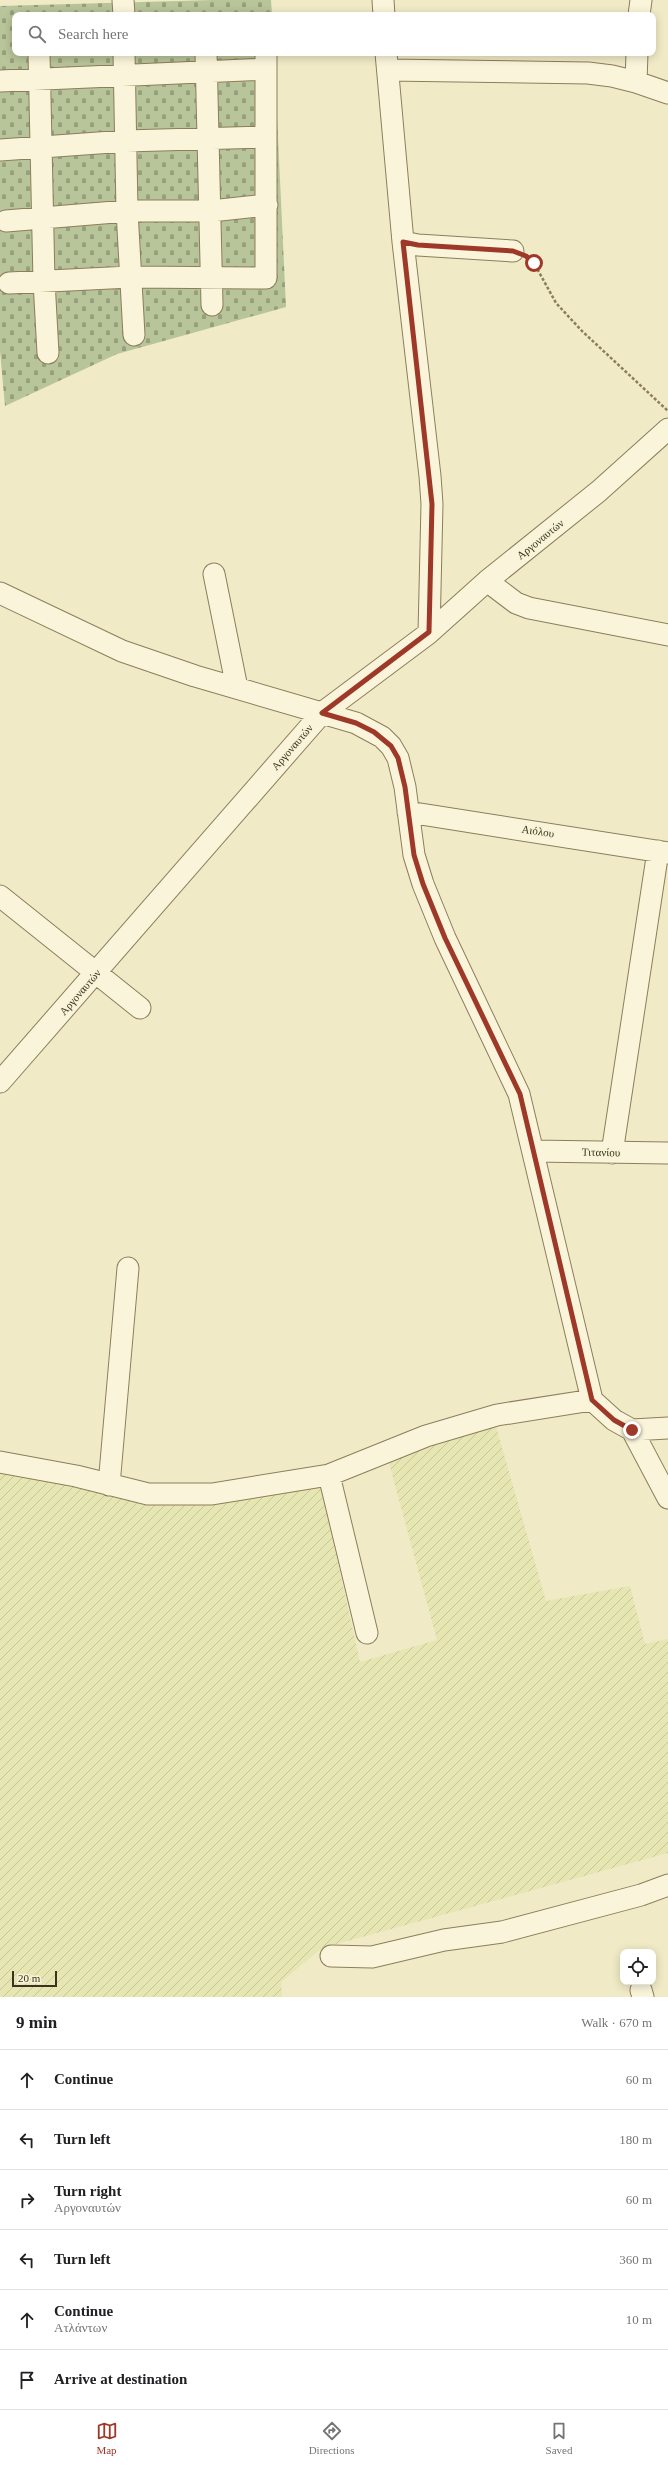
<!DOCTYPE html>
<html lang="en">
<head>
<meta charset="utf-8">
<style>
	body { margin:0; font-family:"Times New Roman",serif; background:#f6f6f6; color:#202124 }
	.controls { position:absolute; right:12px; bottom:12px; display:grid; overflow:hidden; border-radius:8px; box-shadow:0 2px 10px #0003 }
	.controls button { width:36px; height:36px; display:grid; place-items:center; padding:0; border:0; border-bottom:1px solid #e0e0e0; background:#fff; color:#202124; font:20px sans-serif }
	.scale { position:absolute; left:12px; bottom:10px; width:45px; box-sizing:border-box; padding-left:4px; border:2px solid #3c321f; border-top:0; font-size:11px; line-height:14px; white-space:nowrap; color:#3c321f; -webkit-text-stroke:3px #f7f3d6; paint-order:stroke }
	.stop { position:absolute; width:12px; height:12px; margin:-9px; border:3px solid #9e3929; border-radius:50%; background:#fff }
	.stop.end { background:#9e3929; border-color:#fff; box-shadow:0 1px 4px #0008 }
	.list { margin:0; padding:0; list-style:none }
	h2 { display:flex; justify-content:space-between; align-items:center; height:52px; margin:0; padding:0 16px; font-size:17px }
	h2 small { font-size:13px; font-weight:400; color:#757577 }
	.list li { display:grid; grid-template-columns:26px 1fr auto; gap:12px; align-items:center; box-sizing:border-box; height:60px; padding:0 16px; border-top:1px solid #e0e0e0 }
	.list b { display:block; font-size:15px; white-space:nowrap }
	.list p { margin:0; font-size:13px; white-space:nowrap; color:#757577 }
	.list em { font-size:13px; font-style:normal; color:#757577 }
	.icon { flex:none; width:22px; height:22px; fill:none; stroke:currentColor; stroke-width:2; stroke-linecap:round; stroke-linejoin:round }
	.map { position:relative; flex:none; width:668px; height:1997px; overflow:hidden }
	.search { position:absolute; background:#fff; box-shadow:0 2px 10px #0003; left:12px; right:12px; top:12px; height:44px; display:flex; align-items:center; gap:10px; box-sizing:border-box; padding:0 14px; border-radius:8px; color:#757577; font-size:15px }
	.sheet { height:412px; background:#fff }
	nav { display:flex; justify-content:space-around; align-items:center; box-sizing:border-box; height:56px; border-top:1px solid #e0e0e0; background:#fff; font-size:11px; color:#757577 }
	nav a { display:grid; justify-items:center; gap:2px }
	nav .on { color:#9e3929 }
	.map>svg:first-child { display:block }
	.farmland { fill:url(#farmland-furrows) }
	.cemetery { fill:url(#cemetery-stones) }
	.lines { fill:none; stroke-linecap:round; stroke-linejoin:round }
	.minor-casing { stroke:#8d7d5b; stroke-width:23 }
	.path { stroke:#8d7d5b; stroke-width:2.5; stroke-dasharray:3 2; stroke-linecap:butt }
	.minor { stroke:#faf5da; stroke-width:21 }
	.route { stroke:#9e3929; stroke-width:5 }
	.labels { text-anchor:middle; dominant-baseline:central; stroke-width:3; stroke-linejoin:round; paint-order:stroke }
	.street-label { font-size:11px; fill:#3c321f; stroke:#f7f3d6 }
</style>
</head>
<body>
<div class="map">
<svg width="668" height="1997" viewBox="0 0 668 1997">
	<defs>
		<pattern id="farmland-furrows" width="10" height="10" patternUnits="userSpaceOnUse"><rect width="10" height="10" fill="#e6e6b3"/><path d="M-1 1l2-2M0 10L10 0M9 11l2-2" fill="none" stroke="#c6c69a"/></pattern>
		<pattern id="cemetery-stones" width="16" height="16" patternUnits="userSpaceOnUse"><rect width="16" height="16" fill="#b8c499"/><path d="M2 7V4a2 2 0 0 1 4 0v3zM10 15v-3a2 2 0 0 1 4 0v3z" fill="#97a07c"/></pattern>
	</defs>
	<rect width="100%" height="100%" fill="#f0eac6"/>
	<path class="farmland" d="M495,1423L546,1601L630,1586L645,1644L668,1639V1853L322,1948L281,1982L282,1997H0V1469L109,1493L320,1483L360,1662L437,1640L389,1463L426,1442Z"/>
	<path class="cemetery" d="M213,0H271L272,15H15V53H274L286,307L117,354L5,406L0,351V6Z"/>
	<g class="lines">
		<g class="minor-casing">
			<path id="minor" d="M123,0L124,15
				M383,0L384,15
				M639,15L641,0
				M39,53L44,281L48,353
				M124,53L127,211L134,335
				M206,53L212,305
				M386,53L403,242L430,476L432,504L429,633
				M637,53L636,82L668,93
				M388,70L588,73L612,76L636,82
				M0,81L266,69
				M0,150L126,141L266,137
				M6,221L127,211H211L267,205
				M403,242L418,245L513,251
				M9,283L130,277L266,278V53
				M214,574L237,688
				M487,581L516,603L529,608L668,635
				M0,593L122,651L195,676L356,723L382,737L391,746L398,758L405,787L414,855L423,884L445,938L519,1094L592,1400L614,1420L632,1430L668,1428
				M408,812L668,853
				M0,896L140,1008
				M0,1082L322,713L429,633L487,581L599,491L668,429
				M533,1151L668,1153
				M612,1153L658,851
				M632,1430L668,1498
				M0,1462L76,1476L148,1494H212L329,1475L426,1436L497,1415L592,1400
				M329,1475L367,1633
				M109,1485L128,1268
				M331,1956L372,1957L444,1940L502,1932L641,1895L668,1885
				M641,1990L643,1997"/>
		</g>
		<path class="path" d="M528,258L534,263L556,303L582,331L668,411"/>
		<use href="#minor" class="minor"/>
	</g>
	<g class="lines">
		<path class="route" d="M534,263L526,256L513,251L418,245L403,242L432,504L429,632L322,713L356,723L374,732L391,746L398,758L405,787L414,855L423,884L445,938L520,1094L592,1400L614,1420L632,1430"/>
	</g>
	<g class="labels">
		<g class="street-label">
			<text transform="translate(540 539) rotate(-39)">Αργοναυτών</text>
			<text transform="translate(292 747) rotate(-49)">Αργοναυτών</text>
			<text transform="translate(538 831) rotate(9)">Αιόλου</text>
			<text transform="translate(80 992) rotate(-49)">Αργοναυτών</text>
			<text transform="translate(601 1152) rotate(1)">Τιτανίου</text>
		</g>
	</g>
</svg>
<div class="controls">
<button><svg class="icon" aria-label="locate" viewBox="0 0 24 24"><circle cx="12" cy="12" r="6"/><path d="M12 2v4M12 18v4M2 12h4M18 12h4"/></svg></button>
</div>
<div class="scale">20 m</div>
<div class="stop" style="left:534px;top:263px"></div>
<div class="stop end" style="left:632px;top:1430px"></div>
<div class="search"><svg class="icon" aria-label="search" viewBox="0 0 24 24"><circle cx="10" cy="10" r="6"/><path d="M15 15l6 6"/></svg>Search here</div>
</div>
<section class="sheet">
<h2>9 min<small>Walk · 670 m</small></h2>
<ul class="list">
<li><svg class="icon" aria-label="ahead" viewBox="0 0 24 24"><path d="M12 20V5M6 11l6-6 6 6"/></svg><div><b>Continue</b></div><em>60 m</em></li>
<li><svg class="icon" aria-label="left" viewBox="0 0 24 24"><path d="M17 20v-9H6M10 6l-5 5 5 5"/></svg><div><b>Turn left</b></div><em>180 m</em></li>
<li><svg class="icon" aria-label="right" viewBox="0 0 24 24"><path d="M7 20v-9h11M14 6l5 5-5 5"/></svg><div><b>Turn right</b><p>Αργοναυτών</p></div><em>60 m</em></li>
<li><svg class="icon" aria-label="left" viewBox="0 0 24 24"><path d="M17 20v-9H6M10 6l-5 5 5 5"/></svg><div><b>Turn left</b></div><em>360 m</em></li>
<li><svg class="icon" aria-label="ahead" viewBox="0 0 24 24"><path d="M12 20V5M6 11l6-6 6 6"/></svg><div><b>Continue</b><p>Ατλάντων</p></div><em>10 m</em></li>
<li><svg class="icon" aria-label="arrive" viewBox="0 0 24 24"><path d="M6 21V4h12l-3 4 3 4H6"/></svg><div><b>Arrive at destination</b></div></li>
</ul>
</section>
<nav>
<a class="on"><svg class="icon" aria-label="map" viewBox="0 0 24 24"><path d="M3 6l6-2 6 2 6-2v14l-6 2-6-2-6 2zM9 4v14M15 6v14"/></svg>Map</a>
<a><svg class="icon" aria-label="directions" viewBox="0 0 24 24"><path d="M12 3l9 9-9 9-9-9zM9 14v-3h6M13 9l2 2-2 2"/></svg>Directions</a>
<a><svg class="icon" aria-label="saved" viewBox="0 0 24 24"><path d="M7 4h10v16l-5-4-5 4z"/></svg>Saved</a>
</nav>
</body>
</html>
